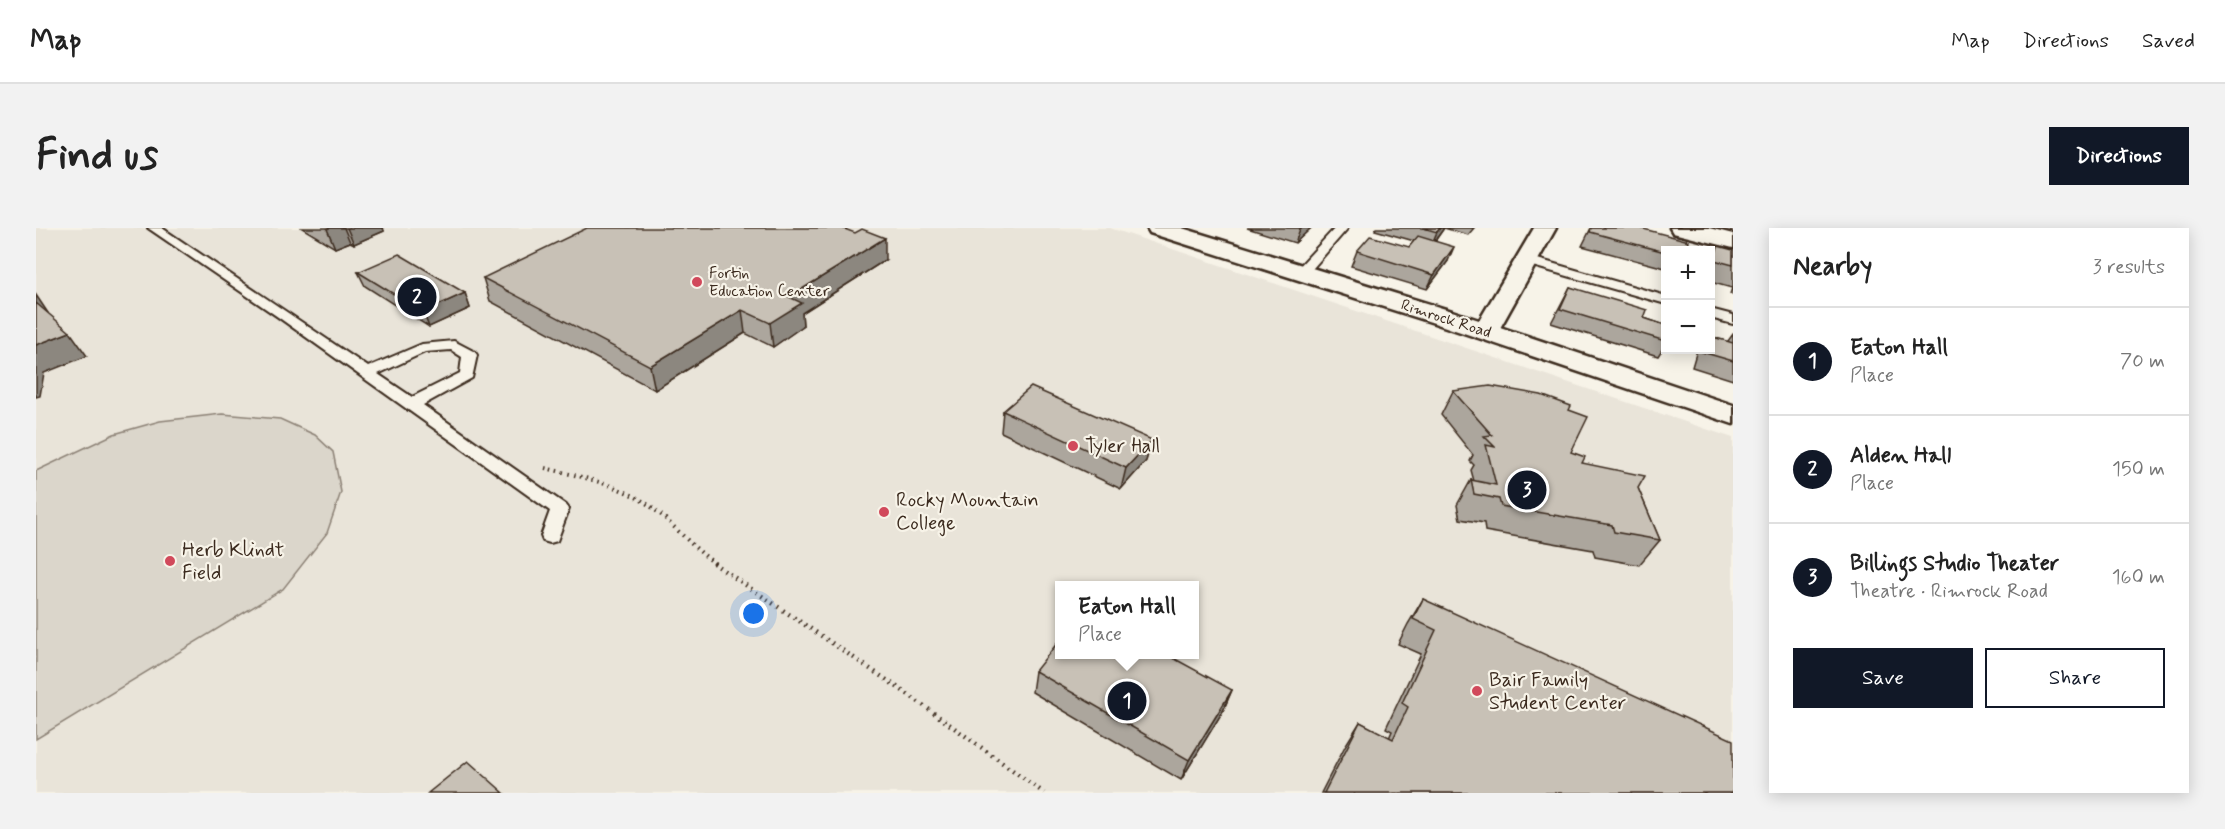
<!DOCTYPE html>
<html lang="en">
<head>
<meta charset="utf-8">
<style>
	body { margin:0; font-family:Mynerve,sans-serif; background:#f2f2f2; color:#222 }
	.controls { position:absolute; right:18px; top:18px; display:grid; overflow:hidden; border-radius:0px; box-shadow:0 3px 15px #0003 }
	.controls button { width:54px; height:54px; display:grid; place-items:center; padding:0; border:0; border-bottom:2px solid #e0e0e0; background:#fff; color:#222; font:30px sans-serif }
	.you { position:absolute; left:718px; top:386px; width:21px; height:21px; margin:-15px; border:4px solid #fff; border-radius:50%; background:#1a73e8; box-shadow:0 0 0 9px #1a73e833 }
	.badge { display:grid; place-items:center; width:39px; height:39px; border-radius:50%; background:#111827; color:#fff; font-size:20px; font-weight:700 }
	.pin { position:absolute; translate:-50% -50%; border:3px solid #fff; box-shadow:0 2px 6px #0006 }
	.popup { position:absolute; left:1019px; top:353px; width:144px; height:78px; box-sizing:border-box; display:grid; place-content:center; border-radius:0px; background:#fff; filter:drop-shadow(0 2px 4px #0005); font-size:20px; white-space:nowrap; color:#767676 }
	.popup b { font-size:22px; color:#222 }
	.popup::after { content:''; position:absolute; left:50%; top:100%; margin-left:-12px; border:12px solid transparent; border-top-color:#fff }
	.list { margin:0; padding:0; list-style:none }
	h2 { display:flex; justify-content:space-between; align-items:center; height:78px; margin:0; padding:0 24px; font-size:26px }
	h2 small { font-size:20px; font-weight:400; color:#767676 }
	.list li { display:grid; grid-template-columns:39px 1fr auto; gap:18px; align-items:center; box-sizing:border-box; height:108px; padding:0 24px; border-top:2px solid #e0e0e0 }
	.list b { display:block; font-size:22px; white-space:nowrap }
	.list p { margin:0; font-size:20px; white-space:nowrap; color:#767676 }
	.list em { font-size:20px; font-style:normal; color:#767676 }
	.actions { display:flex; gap:12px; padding:18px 24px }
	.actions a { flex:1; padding:14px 0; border:2px solid #111827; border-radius:0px; text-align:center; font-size:21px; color:#111827 }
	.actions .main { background:#111827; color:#fff }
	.map { position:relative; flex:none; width:1697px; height:565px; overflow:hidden; border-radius:0px }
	header { display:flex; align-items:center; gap:36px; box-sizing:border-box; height:84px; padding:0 30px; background:#fff; border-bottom:2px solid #e0e0e0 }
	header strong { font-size:28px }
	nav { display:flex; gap:33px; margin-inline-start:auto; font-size:21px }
	.intro { display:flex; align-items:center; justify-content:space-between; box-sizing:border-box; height:144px; padding:0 36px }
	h1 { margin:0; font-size:42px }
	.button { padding:15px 27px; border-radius:0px; background:#111827; color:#fff; font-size:21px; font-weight:700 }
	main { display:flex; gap:36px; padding:0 36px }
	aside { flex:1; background:#fff; border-radius:0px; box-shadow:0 3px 15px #0003 }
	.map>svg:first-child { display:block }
	.built { fill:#e9e4d9; fill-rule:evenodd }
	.green { fill:#dbd6cb; stroke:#8b8074; stroke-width:1.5 }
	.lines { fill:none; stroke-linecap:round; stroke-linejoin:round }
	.service-casing { stroke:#3b2a1e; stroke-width:4 }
	.minor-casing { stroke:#3b2a1e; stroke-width:5 }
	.secondary-casing { stroke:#3b2a1e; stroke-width:5 }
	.path-far1 { stroke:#3b2a1e; stroke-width:4; stroke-dasharray:1.5 4.5; stroke-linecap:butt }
	.path { stroke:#3b2a1e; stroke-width:4.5; stroke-dasharray:1.5 5; stroke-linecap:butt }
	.service { fill:#f7f3e8; fill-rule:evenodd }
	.minor { fill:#f7f3e8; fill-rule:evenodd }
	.secondary { fill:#f7f3e8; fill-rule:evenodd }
	.wall { fill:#aca69d; stroke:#3b2a1e; stroke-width:1.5 }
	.shaded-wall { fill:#8c877f; stroke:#3b2a1e; stroke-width:1.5 }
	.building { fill:#c8c1b6; stroke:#3b2a1e; stroke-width:1.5 }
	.poi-dot { fill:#d1495b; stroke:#f7f3e8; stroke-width:2 }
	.labels { text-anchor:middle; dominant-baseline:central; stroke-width:4.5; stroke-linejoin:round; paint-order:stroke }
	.far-poi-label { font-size:16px; fill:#3b2a1e; stroke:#f7f3e8; text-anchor:start }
	.far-street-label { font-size:16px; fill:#3b2a1e; stroke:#f7f3e8 }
	.poi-label { font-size:20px; fill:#3b2a1e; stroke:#f7f3e8; text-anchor:start }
</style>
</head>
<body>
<header>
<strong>Map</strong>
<nav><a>Map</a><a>Directions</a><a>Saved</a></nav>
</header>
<div class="intro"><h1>Find us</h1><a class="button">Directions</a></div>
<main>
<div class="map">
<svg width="1697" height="565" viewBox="0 0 1697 565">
	<rect width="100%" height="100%" fill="#f7f3e8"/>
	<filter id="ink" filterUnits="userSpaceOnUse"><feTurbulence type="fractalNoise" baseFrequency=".0167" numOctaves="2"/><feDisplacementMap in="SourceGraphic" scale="12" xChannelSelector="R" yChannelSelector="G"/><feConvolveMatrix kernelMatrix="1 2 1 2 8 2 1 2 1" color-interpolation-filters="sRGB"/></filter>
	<g filter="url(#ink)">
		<path class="built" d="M0,0H1074L1697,210V565H0ZM1024,358H1158V426H1024Z"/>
		<path class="green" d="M186,186L244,191L279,207L297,224L305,264L291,305L247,361L0,511V243L78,206L124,193Z"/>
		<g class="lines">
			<g class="service-casing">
				<path id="service" d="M112,0H126L332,139L386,116L418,113L439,124L441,127L436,150L387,177L530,277L533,281L521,313L514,315L507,313L505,308L514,283L242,89ZM415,122L426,129L424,145L376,169L342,146L389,124Z
					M1299,0H1312L1270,48H1260L1258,45L1260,42Z
					M1491,28L1630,68V76L1486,35L1484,32Z
					M1674,81L1697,87V96L1674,90Z"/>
			</g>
			<g class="minor-casing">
				<path id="minor" d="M1498,0H1520L1459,109L1450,111L1441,109L1437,103Z
					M1634,0H1673L1697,6V20L1637,5Z"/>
			</g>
			<g class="secondary-casing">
				<path id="secondary" d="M1111,0H1146L1416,83L1697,177V196L1398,95L1114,5Z"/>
			</g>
			<path class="path-far1" d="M509,240C542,248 586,257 614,278C637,295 655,319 680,336"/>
			<path class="path" d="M677,335L873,467L1008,565"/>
			<use href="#service" class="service"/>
			<use href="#minor" class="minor"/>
			<use href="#secondary" class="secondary"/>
		</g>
		<path class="wall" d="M266,0H348H347L348,3L318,16L314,14L299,20Z
			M1211,0H1275L1259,15Z
			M1340,0H1438L1432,7L1408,0L1399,13L1412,33L1391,61L1315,38L1321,23L1373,19L1378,13L1339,2Z
			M1555,0H1604L1629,22V40L1546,18Z
			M1682,18L1697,22V67L1694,66L1696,60L1674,54V29Z
			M849,32L766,85L767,98L737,119L709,105L619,162L454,73L447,50Z
			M322,44L429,65L434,80L393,99L329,58Z
			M1534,59L1608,90L1629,97V117L1622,128L1515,95Z
			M1697,106V152L1656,139L1661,122H1674L1692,113Z
			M1417,163L1533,182L1535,224L1546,235L1602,260L1624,312L1603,337L1559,329L1557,322L1449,303L1448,295L1424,291L1421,277L1435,252L1438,253L1435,242L1438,237L1434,233L1437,227L1405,187Z
			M967,183L1116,212L1110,233L1085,261L965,204Z
			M1387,371L1697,565H1285L1309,518L1324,494L1353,510L1356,503L1350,500L1385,426L1362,416L1372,396Z
			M999,443L1196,462L1187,483L1145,552L996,464Z"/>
		<path class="shaded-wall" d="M293,0H308L314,14L299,20L291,1Z
			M311,0H348H347L348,3L318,16Z
			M1265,0H1275L1259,15L1264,1Z
			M1404,0H1408L1395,18L1401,4Z
			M849,10V32L766,85L767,98L737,119L734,95L753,69Z
			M1418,19L1412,33L1391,61L1398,47Z
			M429,65L434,80L393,99L387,84Z
			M0,67L12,85L5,88L0,81Z
			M706,82L709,105L619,162L614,138Z
			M34,104L51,128L8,145L4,168L0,169V117Z
			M1116,212L1110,233L1085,261L1090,240Z
			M1196,462L1187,483L1145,552L1153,532Z"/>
		<path class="building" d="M551,0H806L819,5L826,1L849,10L753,69L766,75L734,95L706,82L614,138L447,50Z
			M1387,0H1404L1401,4Z
			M1555,0H1604L1653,13L1650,22H1629V24L1554,4Z
			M1334,8L1373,19L1382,8L1418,19L1398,47L1321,23Z
			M1682,18L1697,22V37L1678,32Z
			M363,26L429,65L387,84L322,44Z
			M1534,59L1611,82L1608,90L1629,97V113L1524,81Z
			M0,75L34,104L0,117Z
			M1674,108L1697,115V133L1666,124L1667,122H1674Z
			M1454,158L1505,167L1535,178L1533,182L1552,189L1535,224L1549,229L1546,235L1609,248L1602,260L1624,312L1578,304L1576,297L1465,278L1463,271L1438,266L1435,252L1460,257L1450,217L1459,219L1448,208L1456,207L1417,163Z
			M995,159L1116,212L1090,240L967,183Z
			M1387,371L1697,512V565H1288L1324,494L1357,511L1372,479L1366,475L1400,402L1377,391Z
			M1023,413V426H1130L1196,462L1153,532L999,443Z
			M432,533L468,565H392Z"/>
	</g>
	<g class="poi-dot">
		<circle cx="661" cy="54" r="6"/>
		<circle cx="1037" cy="218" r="6"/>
		<circle cx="848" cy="284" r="6"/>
		<circle cx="134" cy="333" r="6"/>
		<circle cx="1441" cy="463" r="6"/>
	</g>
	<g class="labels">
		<g class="far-poi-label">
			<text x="673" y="45">Fortin<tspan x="673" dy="18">Education Center</tspan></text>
		</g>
		<g class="far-street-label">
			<text transform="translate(1410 91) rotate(18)">Rimrock Road</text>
		</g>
		<g class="poi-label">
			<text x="1049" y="218">Tyler Hall</text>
			<text x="860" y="272">Rocky Mountain<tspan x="860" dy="23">College</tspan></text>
			<text x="146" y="322">Herb Klindt<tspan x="146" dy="23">Field</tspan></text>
			<text x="1453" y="452">Bair Family<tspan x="1453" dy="23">Student Center</tspan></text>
		</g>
	</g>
</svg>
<div class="controls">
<button>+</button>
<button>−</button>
</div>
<div class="you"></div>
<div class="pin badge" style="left:1091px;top:473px">1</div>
<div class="popup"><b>Eaton Hall</b>Place</div>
<div class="pin badge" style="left:381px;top:69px">2</div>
<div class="pin badge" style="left:1491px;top:262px">3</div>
</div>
<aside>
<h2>Nearby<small>3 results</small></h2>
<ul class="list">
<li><span class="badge">1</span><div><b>Eaton Hall</b><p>Place</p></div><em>70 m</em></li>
<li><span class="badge">2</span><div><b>Alden Hall</b><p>Place</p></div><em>150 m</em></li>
<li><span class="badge">3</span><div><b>Billings Studio Theater</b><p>Theatre · Rimrock Road</p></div><em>160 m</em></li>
</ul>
<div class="actions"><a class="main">Save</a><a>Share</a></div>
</aside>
</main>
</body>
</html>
